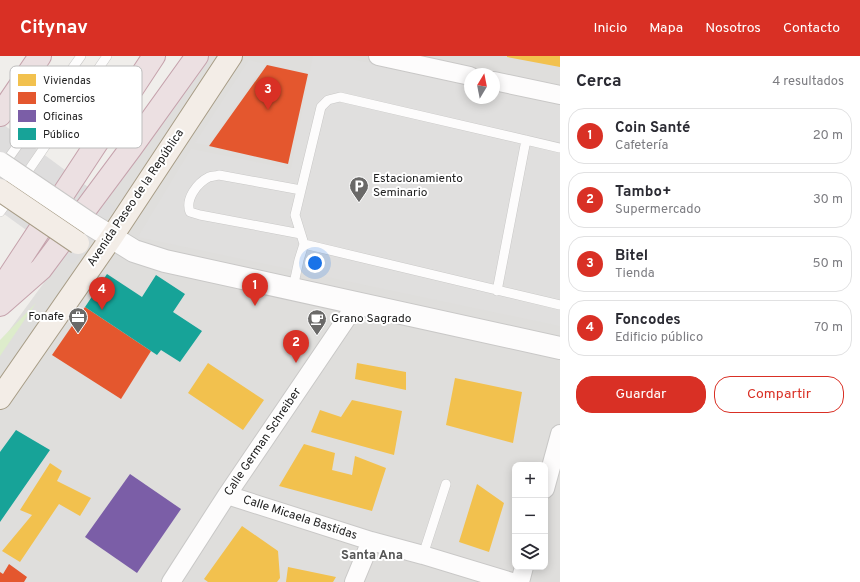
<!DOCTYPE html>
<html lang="es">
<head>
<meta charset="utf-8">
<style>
	body { margin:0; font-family:Overpass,sans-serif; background:#f2f2f3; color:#2b2b33 }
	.controls { position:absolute; right:12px; bottom:12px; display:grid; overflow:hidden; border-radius:8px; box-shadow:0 2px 10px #0003 }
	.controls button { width:36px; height:36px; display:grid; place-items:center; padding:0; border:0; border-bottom:1px solid #e1e1e2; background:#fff; color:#2b2b33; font:20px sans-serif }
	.compass { position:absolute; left:464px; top:12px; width:36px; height:36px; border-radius:50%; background:#fff; box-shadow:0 2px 10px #0003; rotate:10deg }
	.you { position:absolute; left:315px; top:207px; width:14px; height:14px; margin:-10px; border:3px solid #fff; border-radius:50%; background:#1a73e8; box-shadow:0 0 0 6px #1a73e833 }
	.badge { display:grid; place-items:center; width:26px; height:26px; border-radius:50%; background:#d93025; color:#fff; font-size:13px; font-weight:700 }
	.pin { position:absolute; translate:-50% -33px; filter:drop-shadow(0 1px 2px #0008) }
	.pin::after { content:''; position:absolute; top:21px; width:14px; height:12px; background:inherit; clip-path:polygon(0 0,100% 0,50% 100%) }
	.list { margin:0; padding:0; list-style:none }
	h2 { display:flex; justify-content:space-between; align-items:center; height:52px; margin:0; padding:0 16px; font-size:17px }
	h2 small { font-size:13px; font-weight:400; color:#7c7c81 }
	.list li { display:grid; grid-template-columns:26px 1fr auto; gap:12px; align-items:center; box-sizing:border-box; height:56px; margin:0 8px 8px; padding:0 8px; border:1px solid #e1e1e2; border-radius:16px }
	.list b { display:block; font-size:15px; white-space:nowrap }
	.list p { margin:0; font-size:13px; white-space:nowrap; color:#7c7c81 }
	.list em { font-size:13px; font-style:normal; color:#7c7c81 }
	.actions { display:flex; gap:8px; padding:12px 16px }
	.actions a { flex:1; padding:9px 0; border:1px solid #d93025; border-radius:16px; text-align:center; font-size:14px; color:#d93025 }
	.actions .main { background:#d93025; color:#fff }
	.icon { flex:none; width:22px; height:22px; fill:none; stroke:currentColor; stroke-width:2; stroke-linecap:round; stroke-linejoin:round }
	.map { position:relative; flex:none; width:560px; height:526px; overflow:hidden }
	header { display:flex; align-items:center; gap:24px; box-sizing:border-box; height:56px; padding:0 20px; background:#d93025; color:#fff }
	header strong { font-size:19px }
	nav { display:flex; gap:22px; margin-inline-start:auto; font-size:14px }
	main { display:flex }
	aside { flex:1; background:#fff }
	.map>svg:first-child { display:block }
	.residential { fill:#dfdedc; fill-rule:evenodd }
	.grass { fill:#ddeccb }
	.parking { fill:#e0dfde }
	.pier { fill:#dedddd }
	.homes { fill:#f2c14e }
	.shops { fill:#e4572e }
	.offices { fill:#7b5ea7 }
	.public { fill:#17a398 }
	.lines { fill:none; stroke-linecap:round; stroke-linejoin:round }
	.service-casing { stroke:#c9c8c7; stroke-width:10 }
	.minor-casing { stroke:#c9c8c7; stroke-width:20 }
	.tertiary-casing { stroke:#c9c8c7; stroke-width:24 }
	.primary-casing { stroke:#a79c86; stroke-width:24 }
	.motorway-casing { stroke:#c5a2ac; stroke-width:24 }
	.service { stroke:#fdfcfc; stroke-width:9 }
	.minor { stroke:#fdfcfc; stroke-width:18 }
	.tertiary { stroke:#fdfcfc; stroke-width:22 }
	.primary { stroke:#f3ede7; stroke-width:22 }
	.motorway { stroke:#ece0e2; stroke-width:22 }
	.tertiary-bridge-casing { stroke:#c9c8c7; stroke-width:24; stroke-linecap:butt }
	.primary-bridge-casing { stroke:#a79c86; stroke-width:24; stroke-linecap:butt }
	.tertiary-bridge { stroke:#fdfcfc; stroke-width:22 }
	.primary-bridge { stroke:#f3ede7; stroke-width:22 }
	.labels { text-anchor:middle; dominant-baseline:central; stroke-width:4; stroke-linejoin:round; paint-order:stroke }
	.poi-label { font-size:12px; fill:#222; stroke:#fff; text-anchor:start }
	.street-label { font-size:12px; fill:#222; stroke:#fff }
	.neighbourhood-label { font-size:13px; font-weight:bold; fill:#555; stroke:#fff }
	.key { fill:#fff; stroke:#bdbdbd; stroke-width:1 }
	.key-label { font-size:11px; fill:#222 }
</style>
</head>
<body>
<header>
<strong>Citynav</strong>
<nav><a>Inicio</a><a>Mapa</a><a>Nosotros</a><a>Contacto</a></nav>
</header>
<main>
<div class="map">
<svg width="560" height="526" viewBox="0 0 560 526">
	<rect width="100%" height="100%" fill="#f0eeeb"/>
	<path class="residential" d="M209,0H560V526H0V287ZM470,18H494V42H470ZM515,409H545V511H515Z"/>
	<path class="grass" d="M36,247L0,300V284Z"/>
	<path class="parking" d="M313,0H335L470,27V42H494V32L560,45V270L138,181L191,93L291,113Z
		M249,4L265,8L208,89L195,87Z"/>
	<path class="pier" d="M0,66L115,151L73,208L0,155Z"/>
	<path class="homes" d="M507,0H560V11L507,1Z
		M208,307L264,344L243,374L188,337Z
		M357,307L406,316V334L355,323Z
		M455,322L522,336L513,387L446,369Z
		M352,344L402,355L394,399L311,376L320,354L341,361Z
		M304,388L335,397L332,414L352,419L355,400L386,412L372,455L279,430Z
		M50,407L62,415L57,425L91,442L80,460L59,448L20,506L2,495L32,459L20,454Z
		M477,428L504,447L489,496L459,486Z
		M242,470L278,495L280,522L277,526H208L204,523Z
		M288,511L336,521L333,526H286Z"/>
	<path class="shops" d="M267,9L308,18L288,108L209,90Z
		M85,251L151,295L121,343L52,299Z
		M9,508L27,521L24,526H0V516L3,518Z"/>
	<path class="offices" d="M130,418L181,453L137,517L85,481Z"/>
	<path class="public" d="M107,218L142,241L156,219L185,238L173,256L202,275L180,306L161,294L157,299L85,251Z
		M16,374L50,394L0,466V396Z"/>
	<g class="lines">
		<g class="service-casing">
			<path id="service" d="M3,110L81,0
				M22,124L107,0
				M301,134L219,119C216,120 212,120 209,121C197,127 185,143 190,156L200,159L301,178
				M0,156L11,141
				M304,188L560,249
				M293,232L299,204L304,188L295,159L321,51L328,44L340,41L560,92
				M497,235L526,84
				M423,499L446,428"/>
		</g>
		<g class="minor-casing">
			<path id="minor" d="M378,0L470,20
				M494,25L560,39
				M545,433L560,378
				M227,439L371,485L423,499L512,526
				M171,526L227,439L357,247
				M354,526L371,485
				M520,526L524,511"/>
		</g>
		<g class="tertiary-casing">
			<path id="tertiary" d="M90,168L134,195L165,205L560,292"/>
		</g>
		<g class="primary-casing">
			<path id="primary" d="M0,342L111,182L231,0"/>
		</g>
		<g class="motorway-casing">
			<path id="motorway" d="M0,59L40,0
				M0,234L154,0
				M0,249L41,213L131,92L197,0"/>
		</g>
		<use href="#service" class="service"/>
		<use href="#minor" class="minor"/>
		<use href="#tertiary" class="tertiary"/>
		<use href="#primary" class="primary"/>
		<use href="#motorway" class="motorway"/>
		<g class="tertiary-bridge-casing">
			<path id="tertiary-bridge" d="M0,107L90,168"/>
		</g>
		<g class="primary-bridge-casing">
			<path id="primary-bridge" d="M0,134L78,187"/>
		</g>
		<use href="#tertiary-bridge" class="tertiary-bridge"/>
		<use href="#primary-bridge" class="primary-bridge"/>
	</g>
	<defs>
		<g id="parking-pin" transform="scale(1)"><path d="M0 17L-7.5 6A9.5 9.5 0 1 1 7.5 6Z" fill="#6a6968" stroke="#fff"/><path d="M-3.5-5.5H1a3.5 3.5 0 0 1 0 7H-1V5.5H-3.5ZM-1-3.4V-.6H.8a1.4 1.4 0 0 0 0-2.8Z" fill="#fff"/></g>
		<g id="office-pin" transform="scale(1)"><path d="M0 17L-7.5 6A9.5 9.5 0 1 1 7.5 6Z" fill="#6a6968" stroke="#fff"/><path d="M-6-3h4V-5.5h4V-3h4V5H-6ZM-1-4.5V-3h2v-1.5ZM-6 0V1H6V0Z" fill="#fff"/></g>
		<g id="cafe-pin" transform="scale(1)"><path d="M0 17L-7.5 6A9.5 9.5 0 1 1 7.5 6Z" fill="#6a6968" stroke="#fff"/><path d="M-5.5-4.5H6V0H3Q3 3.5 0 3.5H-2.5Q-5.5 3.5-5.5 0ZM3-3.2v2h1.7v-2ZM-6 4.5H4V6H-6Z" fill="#fff"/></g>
	</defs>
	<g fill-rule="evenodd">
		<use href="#parking-pin" x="359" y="130"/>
		<use href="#office-pin" x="78" y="261"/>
		<use href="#cafe-pin" x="317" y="263"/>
	</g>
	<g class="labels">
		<g class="poi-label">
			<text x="373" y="123">Estacionamiento<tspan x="373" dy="14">Seminario</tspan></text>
			<text x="64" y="261" text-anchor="end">Fonafe</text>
			<text x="331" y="263">Grano Sagrado</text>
		</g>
		<g class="street-label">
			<text transform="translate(136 142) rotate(-56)">Avenida Paseo de la República</text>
			<text transform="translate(263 386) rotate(-56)">Calle German Schreiber</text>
			<text transform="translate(300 462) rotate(18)">Calle Micaela Bastidas</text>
		</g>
		<g class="neighbourhood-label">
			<text x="372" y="500">Santa Ana</text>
		</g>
	</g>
	<rect x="10" y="10" width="132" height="82" rx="6" class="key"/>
	<rect x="18" y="18" width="18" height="12" fill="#f2c14e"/>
	<rect x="18" y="36" width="18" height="12" fill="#e4572e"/>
	<rect x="18" y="54" width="18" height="12" fill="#7b5ea7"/>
	<rect x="18" y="72" width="18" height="12" fill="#17a398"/>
	<g class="key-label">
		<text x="43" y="28">Viviendas</text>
		<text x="43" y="46">Comercios</text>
		<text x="43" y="64">Oficinas</text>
		<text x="43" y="82">Público</text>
	</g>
</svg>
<div class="controls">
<button>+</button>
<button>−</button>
<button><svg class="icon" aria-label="layers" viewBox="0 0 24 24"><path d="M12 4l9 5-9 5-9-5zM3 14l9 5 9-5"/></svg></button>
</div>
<svg class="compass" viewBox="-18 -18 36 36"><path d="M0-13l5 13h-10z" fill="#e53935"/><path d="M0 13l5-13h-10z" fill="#7c7c81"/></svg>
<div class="you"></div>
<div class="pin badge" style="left:255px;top:250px">1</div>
<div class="pin badge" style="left:296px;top:307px">2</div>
<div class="pin badge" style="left:268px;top:54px">3</div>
<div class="pin badge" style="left:102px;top:254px">4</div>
</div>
<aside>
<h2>Cerca<small>4 resultados</small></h2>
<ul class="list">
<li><span class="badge">1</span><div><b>Coin Santé</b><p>Cafetería</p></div><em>20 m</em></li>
<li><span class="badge">2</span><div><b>Tambo+</b><p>Supermercado</p></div><em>30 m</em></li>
<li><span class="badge">3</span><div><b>Bitel</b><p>Tienda</p></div><em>50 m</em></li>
<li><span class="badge">4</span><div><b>Foncodes</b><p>Edificio público</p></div><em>70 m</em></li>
</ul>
<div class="actions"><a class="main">Guardar</a><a>Compartir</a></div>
</aside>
</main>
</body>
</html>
